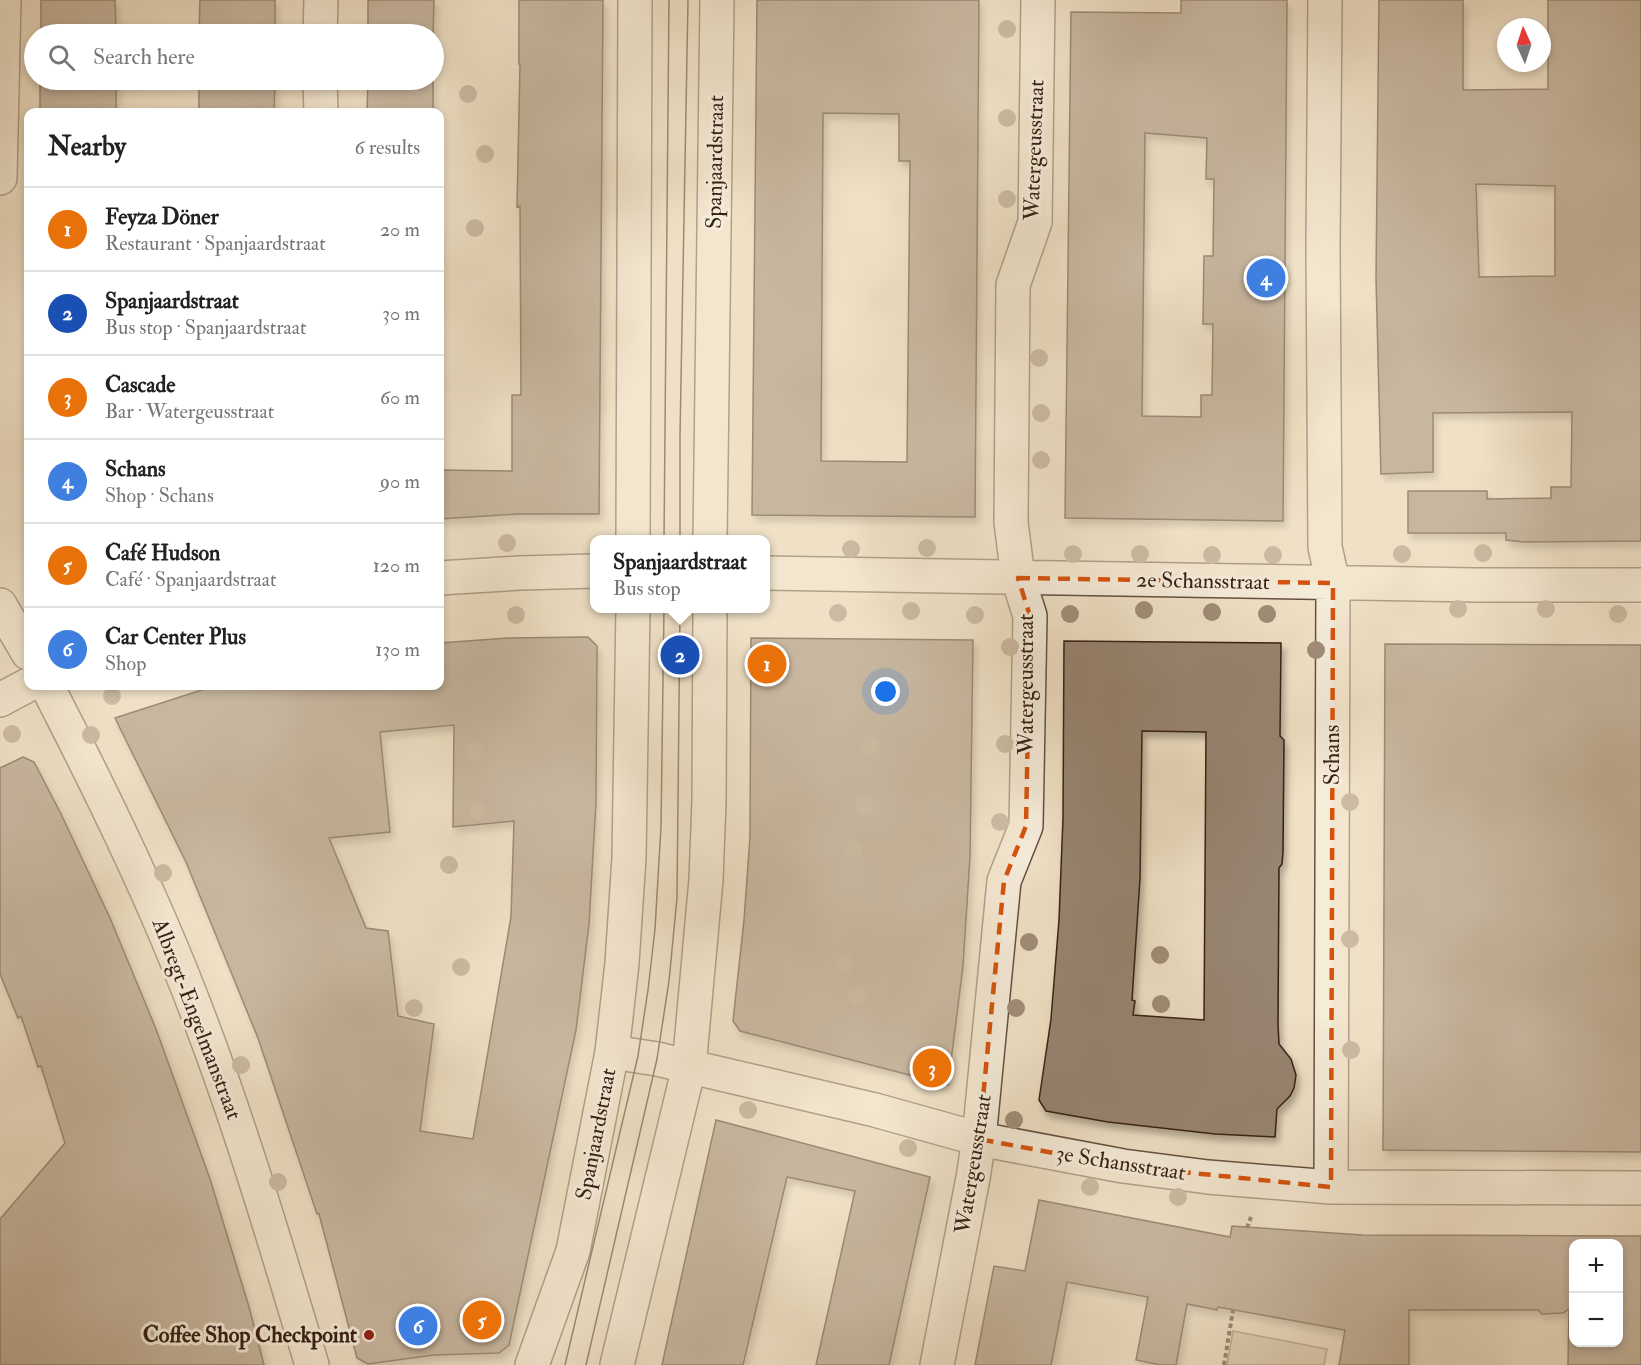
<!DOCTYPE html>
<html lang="en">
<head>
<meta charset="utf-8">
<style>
	body { margin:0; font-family:"IM FELL Double Pica",serif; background:#f6f6f6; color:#222 }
	.controls { position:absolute; right:18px; bottom:18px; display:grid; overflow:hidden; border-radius:12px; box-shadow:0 3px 9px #0003 }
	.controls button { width:54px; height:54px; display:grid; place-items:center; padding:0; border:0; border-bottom:2px solid #e0e0e0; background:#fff; color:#222; font:30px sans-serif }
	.compass { position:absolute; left:1497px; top:18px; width:54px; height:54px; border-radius:50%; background:#fff; box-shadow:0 3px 9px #0003; rotate:357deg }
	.you { position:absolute; left:886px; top:692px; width:21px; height:21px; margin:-15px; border:4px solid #fff; border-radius:50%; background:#1a73e8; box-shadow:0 0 0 9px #1a73e833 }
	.badge { display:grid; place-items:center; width:39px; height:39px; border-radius:50%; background:#7c3aed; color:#fff; font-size:20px; font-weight:700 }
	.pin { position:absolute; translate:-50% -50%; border:3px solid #fff; box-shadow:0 2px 6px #0006 }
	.popup { position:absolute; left:590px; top:535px; width:180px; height:78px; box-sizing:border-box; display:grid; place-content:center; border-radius:12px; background:#fff; filter:drop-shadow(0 2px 4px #0005); font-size:20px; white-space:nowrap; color:#767676 }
	.popup b { font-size:22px; color:#222 }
	.popup::after { content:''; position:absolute; left:50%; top:100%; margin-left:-12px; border:12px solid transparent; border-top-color:#fff }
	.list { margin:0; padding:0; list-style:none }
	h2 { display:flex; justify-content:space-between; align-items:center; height:78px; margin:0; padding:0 24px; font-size:26px }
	h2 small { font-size:20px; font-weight:400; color:#767676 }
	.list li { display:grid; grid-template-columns:39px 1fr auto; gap:18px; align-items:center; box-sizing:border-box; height:84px; padding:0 24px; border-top:2px solid #e0e0e0 }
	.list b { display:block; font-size:22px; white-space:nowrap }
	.list p { margin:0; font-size:20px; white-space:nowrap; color:#767676 }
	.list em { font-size:20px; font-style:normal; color:#767676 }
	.icon { flex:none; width:33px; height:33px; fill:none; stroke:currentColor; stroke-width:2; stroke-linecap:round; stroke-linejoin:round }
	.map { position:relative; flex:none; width:1641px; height:1365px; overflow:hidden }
	.search { position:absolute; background:#fff; box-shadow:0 3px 9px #0003; left:24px; top:24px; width:420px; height:66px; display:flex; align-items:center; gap:15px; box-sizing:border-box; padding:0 21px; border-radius:33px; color:#767676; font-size:22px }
	.panel { position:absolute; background:#fff; box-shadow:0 3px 9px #0003; left:24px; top:108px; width:420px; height:582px; border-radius:12px }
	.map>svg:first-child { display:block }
	.green { fill:#d1c0a8; stroke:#84705e; stroke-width:1.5 }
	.building { fill:#978471; stroke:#372014; stroke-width:1.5; fill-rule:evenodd; filter:url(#shadow) }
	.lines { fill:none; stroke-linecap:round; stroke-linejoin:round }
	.minor-casing { stroke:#655040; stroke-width:36 }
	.path { stroke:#372014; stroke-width:4; stroke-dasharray:4.5 3; stroke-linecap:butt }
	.minor { stroke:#f5ecda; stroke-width:33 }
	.tram { stroke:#372014; stroke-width:1.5 }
	.tree { fill:#a08d78 }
	.marked { fill:none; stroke:#d6530d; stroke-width:4.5; stroke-dasharray:12 8; stroke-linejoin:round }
	.poi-dot { fill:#8f2418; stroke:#f5ecda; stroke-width:2 }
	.labels { text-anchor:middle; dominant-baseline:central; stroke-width:6; stroke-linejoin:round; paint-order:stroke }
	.street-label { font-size:22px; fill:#372014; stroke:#f5ecda }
	.poi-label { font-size:22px; font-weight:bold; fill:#372014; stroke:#f5ecda; text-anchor:end }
</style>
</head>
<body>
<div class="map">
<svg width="1641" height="1365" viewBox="0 0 1641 1365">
	<defs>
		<filter id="shadow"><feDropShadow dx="3.5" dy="6" stdDeviation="3" flood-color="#0004"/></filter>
	</defs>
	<rect width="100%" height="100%" fill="#f0e1c6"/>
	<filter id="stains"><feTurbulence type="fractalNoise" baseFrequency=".00333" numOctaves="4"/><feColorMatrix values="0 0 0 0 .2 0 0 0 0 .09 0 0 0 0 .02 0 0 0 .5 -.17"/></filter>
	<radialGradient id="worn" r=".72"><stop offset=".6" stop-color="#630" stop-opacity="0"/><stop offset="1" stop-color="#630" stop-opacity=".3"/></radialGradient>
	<path class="green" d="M1233,1331L1327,1349L1324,1365H1227Z"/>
	<path class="building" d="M41,0H115L116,34H41Z
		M200,0H275V34H199Z
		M368,0H434L433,34H368Z
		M519,0H603L599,514H518L440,519V470L512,471V395H521L520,206L517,207L520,65L519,64Z
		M757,0H979L975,517L752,515ZM823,113L899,114V161H910L907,462L821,461Z
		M1181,0H1287L1283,521L1065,518L1071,12L1181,13ZM1145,133L1207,138L1206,179H1214L1213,256H1204L1203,324H1213L1212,395H1201V417L1142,416Z
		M1379,0H1463V90L1548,89V0H1641V541L1524,542L1506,540V533H1408V491H1487V499L1551,498V487H1571L1572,412L1433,413V472L1381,474L1376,278ZM1476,184L1555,186V276L1479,277Z
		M40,80H116V112H40Z
		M199,80H275L274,112H199Z
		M368,80H433V112H367Z
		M588,637L597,646L596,802L589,924L576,1030L509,1345L499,1353L434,1355L368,1364L357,1358L319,1214H317L258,1038L186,862L115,718L214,686H440V643L508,638ZM454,725L453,827L514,821L511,917L473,1139L420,1131L434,1024L398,1016L388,931L366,928L329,838L390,832L380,732Z
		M751,638L973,640L970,856L963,966L948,1085L740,1031L733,1021L744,920L750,837Z
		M1064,641L1281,643L1280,736L1284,740L1283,852L1282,864L1279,868L1278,1024L1279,1044L1291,1059L1296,1075L1294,1088L1290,1096L1277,1109L1275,1137L1215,1134L1108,1122L1046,1111L1039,1100L1051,1019L1059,920L1063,818ZM1142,731L1206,732L1204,1020L1133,1015L1135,1001L1132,1000L1140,879Z
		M1385,644L1641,645V1152L1383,1150Z
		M23,757L34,762L61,814L110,918L156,1029L210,1179L249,1307L264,1365H0V1219L65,1143L41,1066L38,1067L21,1016L18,1018L0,974V768Z
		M716,1120L930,1177L889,1365H816L855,1191L787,1177L743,1365H662Z
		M1039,1200L1230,1237L1232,1226L1362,1235L1641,1236V1365H1568L1569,1309L1563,1313L1542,1314L1538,1310H1409V1365H1339L1345,1330L1218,1307L1217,1310L1187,1304L1176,1365H1161L1136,1360L1148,1297L1067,1282L1051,1365H975L994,1266L1025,1271ZM1574,1244H1618V1342H1574Z"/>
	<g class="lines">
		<g class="minor-casing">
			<path id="minor" d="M1325,0L1323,247L1325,547L1333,583L1331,1187
				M320,34L321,0
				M320,80L321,112
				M0,178L4,0
				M633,540L635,0
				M710,540L717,0
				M765,573L1475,585H1641
				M440,578L520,573L594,571
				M0,605L28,653
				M47,686C103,795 157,905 200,1020C243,1133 277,1249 312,1365
				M0,700L28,685
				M612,1052L657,1059L875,1110L979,1139L1123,1166L1208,1177L1331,1187L1641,1188
				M532,1365L573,1251L612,1052L622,963L629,858L633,608
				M617,1365L689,1067L706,880L709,801L710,608
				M937,1365L973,1178L979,1139L1004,881L1026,826L1030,616L1018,578L1011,522L1013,285L1035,222L1038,0"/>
		</g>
		<path class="path" d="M1247,1228L1251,1217
			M1224,1365L1233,1310"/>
		<use href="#minor" class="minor"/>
		<path class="tram" d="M664,540L669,0
			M680,540V436L688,0
			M565,1365L638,1056L648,990L655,929L661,827L664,608
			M586,1365L657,1059L669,981L677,898L680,608"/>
	</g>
	<g class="tree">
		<circle cx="1007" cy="29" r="9"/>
		<circle cx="468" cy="94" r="9"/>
		<circle cx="1007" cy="118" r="9"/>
		<circle cx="485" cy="154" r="9"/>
		<circle cx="1007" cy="199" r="9"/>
		<circle cx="475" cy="228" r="9"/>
		<circle cx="1039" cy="358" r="9"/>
		<circle cx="1041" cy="413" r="9"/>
		<circle cx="1041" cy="460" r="9"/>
		<circle cx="507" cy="543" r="9"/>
		<circle cx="927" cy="548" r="9"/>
		<circle cx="851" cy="549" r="9"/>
		<circle cx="1483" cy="553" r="9"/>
		<circle cx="1073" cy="554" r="9"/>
		<circle cx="1140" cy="554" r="9"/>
		<circle cx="1402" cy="554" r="9"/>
		<circle cx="1212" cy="555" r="9"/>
		<circle cx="1273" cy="555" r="9"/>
		<circle cx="1458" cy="609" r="9"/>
		<circle cx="1546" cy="609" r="9"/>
		<circle cx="1144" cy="610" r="9"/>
		<circle cx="911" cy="611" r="9"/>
		<circle cx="1212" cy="612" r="9"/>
		<circle cx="838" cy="613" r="9"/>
		<circle cx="1070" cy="614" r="9"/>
		<circle cx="1267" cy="614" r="9"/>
		<circle cx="1618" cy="614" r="9"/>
		<circle cx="516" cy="615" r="9"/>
		<circle cx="975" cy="615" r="9"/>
		<circle cx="1010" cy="647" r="9"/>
		<circle cx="1316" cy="650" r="9"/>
		<circle cx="112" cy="696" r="9"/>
		<circle cx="12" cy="734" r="9"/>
		<circle cx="91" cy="735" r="9"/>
		<circle cx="1005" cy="744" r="9"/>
		<circle cx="870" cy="745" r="9"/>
		<circle cx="474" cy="751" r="9"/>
		<circle cx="1350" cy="802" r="9"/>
		<circle cx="864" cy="806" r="9"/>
		<circle cx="478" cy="811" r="9"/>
		<circle cx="1000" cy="822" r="9"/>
		<circle cx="854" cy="849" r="9"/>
		<circle cx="449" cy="865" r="9"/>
		<circle cx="163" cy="873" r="9"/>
		<circle cx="1350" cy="939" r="9"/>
		<circle cx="1029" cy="942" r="9"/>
		<circle cx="1160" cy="955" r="9"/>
		<circle cx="844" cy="964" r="9"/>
		<circle cx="461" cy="967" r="9"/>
		<circle cx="857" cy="995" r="9"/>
		<circle cx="1161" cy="1004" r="9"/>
		<circle cx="414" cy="1008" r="9"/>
		<circle cx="1016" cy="1008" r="9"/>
		<circle cx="1351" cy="1050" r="9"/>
		<circle cx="241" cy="1065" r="9"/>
		<circle cx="748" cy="1110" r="9"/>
		<circle cx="1014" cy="1120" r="9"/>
		<circle cx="908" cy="1148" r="9"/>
		<circle cx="278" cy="1182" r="9"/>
		<circle cx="1090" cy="1187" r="9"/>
		<circle cx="1178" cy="1197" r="9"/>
	</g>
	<path d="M0 0H1641V1365H0ZM1018,578L1333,583L1331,1187L1123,1166L979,1139L1004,881L1026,826L1030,616Z" fill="#f0e1c6" fill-opacity=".55" fill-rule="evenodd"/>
	<path class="marked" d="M1018,578L1333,583L1331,1187L1123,1166L979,1139L1004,881L1026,826L1030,616Z"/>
	<circle class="poi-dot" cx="369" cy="1335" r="6"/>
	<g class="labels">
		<g class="street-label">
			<text transform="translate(1034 150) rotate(-88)">Watergeusstraat</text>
			<text transform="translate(715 162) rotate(-89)">Spanjaardstraat</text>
			<text transform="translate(1203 581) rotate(1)">2e Schansstraat</text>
			<text transform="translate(1026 684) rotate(-90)">Watergeusstraat</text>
			<text transform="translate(1332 755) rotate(-90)">Schans</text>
			<text transform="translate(197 1019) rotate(69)">Albregt-Engelmanstraat</text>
			<text transform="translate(596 1134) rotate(-79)">Spanjaardstraat</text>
			<text transform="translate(1121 1163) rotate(9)">3e Schansstraat</text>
			<text transform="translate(973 1164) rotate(-81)">Watergeusstraat</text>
		</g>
		<g class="poi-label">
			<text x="357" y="1335">Coffee Shop Checkpoint</text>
		</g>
	</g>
	<rect width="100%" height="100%" filter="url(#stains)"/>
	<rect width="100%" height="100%" fill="url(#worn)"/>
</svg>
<div class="controls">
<button>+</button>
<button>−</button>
</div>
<svg class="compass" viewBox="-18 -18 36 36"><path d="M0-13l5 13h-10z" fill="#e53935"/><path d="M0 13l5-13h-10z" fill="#767676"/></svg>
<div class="you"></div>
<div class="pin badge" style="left:767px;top:664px;background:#e8710a">1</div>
<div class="pin badge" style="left:680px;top:655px;background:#1a4fb4">2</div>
<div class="popup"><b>Spanjaardstraat</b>Bus stop</div>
<div class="pin badge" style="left:932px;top:1068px;background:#e8710a">3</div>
<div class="pin badge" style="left:1266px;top:278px;background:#3f7fe0">4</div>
<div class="pin badge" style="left:482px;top:1320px;background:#e8710a">5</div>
<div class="pin badge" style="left:418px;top:1326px;background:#3f7fe0">6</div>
<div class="search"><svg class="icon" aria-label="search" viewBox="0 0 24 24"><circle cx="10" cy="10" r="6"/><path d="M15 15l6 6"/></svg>Search here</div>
<section class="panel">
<h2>Nearby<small>6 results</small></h2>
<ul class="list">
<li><span class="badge" style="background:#e8710a">1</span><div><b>Feyza Döner</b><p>Restaurant · Spanjaardstraat</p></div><em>20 m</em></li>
<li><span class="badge" style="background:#1a4fb4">2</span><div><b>Spanjaardstraat</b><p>Bus stop · Spanjaardstraat</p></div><em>30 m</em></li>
<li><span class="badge" style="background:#e8710a">3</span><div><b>Cascade</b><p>Bar · Watergeusstraat</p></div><em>60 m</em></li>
<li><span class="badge" style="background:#3f7fe0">4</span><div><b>Schans</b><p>Shop · Schans</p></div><em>90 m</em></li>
<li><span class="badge" style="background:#e8710a">5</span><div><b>Café Hudson</b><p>Café · Spanjaardstraat</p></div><em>120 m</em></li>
<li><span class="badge" style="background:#3f7fe0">6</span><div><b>Car Center Plus</b><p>Shop</p></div><em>130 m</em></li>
</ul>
</section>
</div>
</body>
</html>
